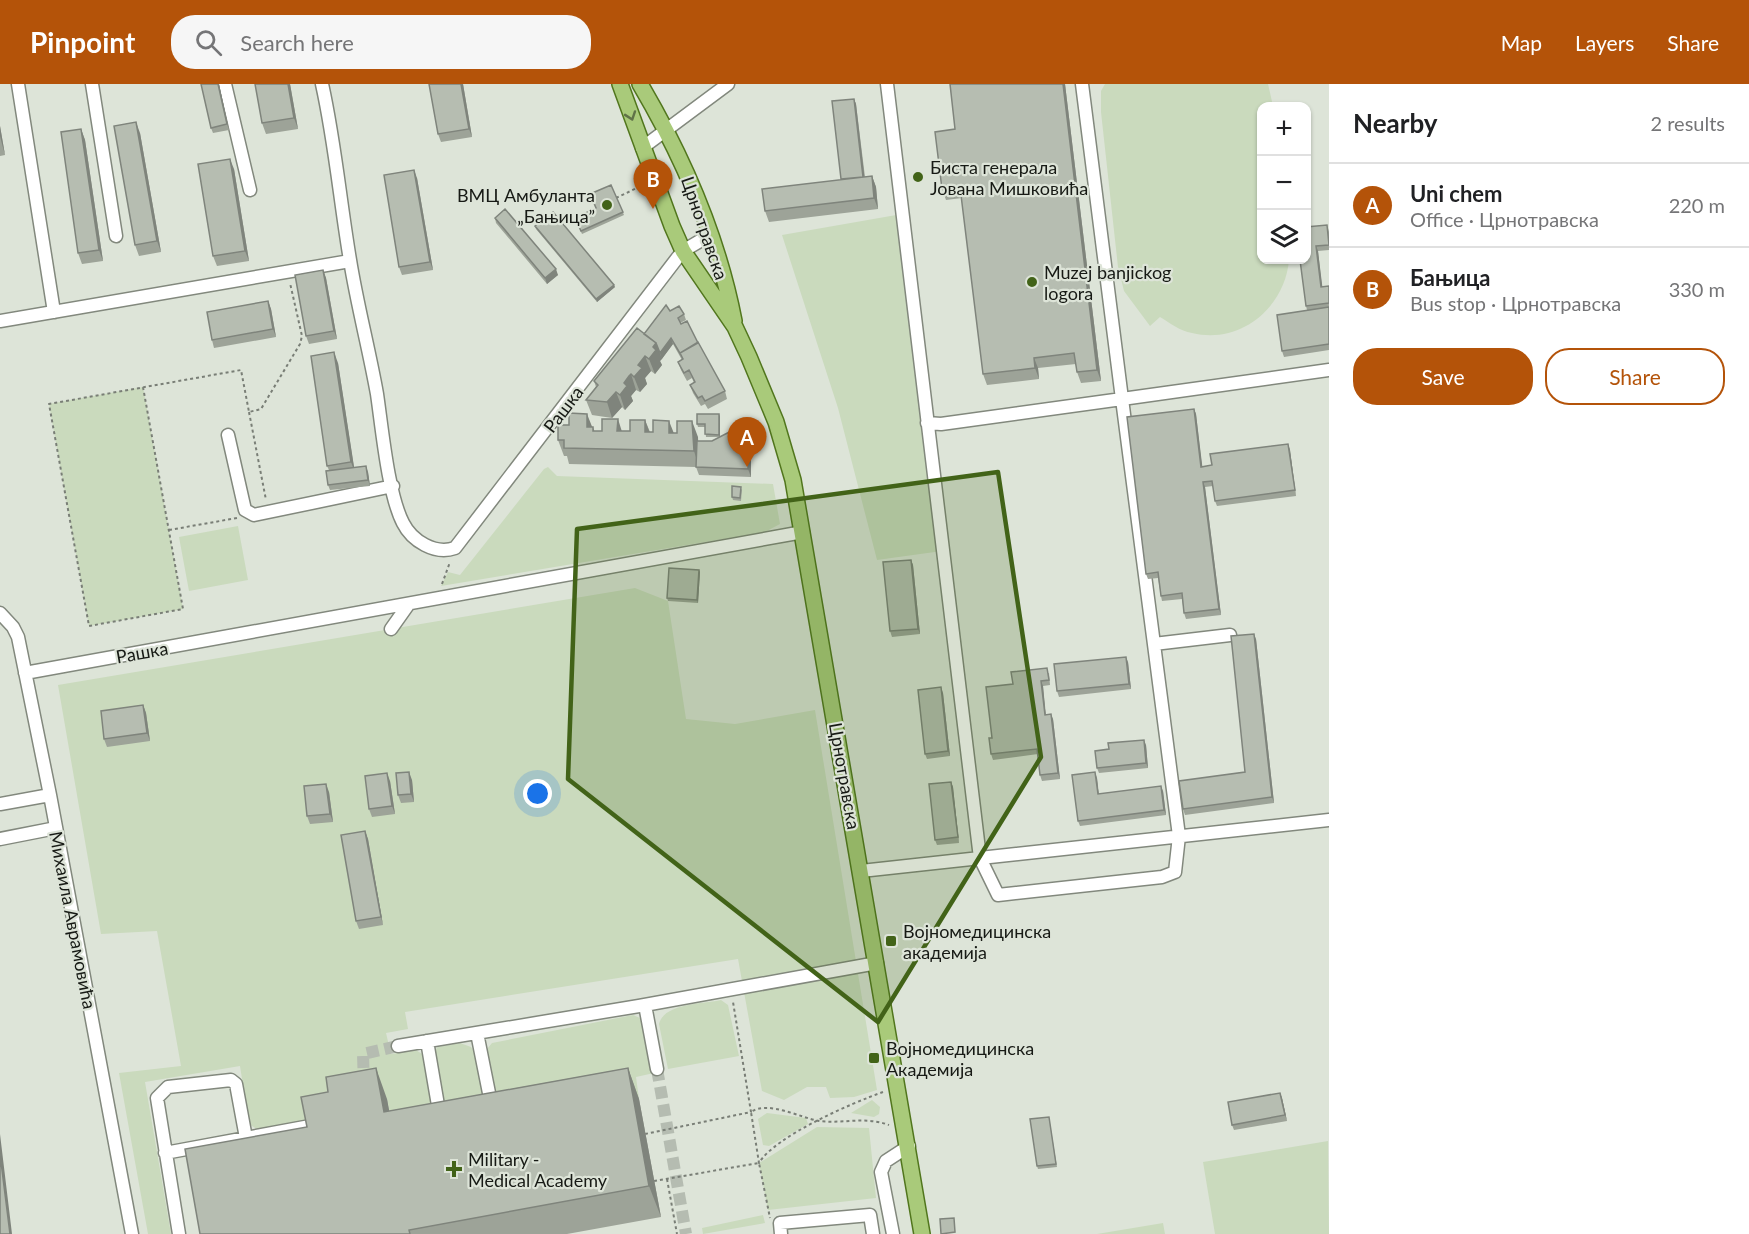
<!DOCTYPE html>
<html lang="en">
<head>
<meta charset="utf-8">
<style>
	body { margin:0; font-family:Lato,sans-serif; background:#f6f6f6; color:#202124 }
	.controls { position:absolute; right:18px; top:18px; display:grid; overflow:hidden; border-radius:12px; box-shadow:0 2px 4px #0004 }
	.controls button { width:54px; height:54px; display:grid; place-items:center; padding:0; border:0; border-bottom:2px solid #e0e0e0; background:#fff; color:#202124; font:30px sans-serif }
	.you { position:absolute; left:538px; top:710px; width:21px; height:21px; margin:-15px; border:4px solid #fff; border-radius:50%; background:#1a73e8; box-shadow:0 0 0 9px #1a73e833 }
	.badge { display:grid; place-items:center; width:39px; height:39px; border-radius:50%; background:#b45309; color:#fff; font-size:20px; font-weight:700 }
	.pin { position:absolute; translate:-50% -50px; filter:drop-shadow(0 2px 3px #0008) }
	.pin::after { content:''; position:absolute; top:32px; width:21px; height:18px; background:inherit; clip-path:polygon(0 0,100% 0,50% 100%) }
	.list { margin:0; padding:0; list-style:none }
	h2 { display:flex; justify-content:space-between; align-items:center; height:78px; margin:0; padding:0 24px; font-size:26px }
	h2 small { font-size:20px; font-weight:400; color:#757577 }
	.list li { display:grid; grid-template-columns:39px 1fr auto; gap:18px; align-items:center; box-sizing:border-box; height:84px; padding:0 24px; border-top:2px solid #e0e0e0 }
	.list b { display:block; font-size:22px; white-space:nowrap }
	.list p { margin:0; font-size:20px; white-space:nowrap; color:#757577 }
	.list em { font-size:20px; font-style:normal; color:#757577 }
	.actions { display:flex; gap:12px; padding:18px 24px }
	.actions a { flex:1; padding:14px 0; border:2px solid #b45309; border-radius:24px; text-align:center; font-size:21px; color:#b45309 }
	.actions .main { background:#b45309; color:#fff }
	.icon { flex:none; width:33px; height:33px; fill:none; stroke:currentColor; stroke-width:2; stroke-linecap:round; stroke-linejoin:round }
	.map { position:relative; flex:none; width:1329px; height:1150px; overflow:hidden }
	header { display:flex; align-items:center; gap:36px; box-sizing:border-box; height:84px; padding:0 30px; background:#b45309; color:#fff }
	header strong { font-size:28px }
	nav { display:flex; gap:33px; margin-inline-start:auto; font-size:21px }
	.search { width:420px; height:54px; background:#f6f6f6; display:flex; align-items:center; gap:15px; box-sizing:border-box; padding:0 21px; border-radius:24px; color:#757577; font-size:22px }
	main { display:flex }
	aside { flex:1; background:#fff }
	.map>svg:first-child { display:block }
	.green { fill:#cadabd }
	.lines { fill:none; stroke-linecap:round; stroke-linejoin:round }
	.minor-tunnel { stroke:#b5bcb1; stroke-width:12; stroke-dasharray:12 6; stroke-linecap:butt }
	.minor-casing { stroke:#82887d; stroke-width:15 }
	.major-casing { stroke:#51761d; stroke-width:18 }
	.path { stroke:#797e76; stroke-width:2; stroke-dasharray:3 3; stroke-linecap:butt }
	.minor { stroke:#fff; stroke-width:12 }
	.major { stroke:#a9ca7a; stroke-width:15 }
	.wall { fill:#9da398 }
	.shaded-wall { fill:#7f847c }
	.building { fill:#b6bdb1; stroke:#7f847c; stroke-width:1.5 }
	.oneway { stroke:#607248 }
	.marked { fill:#426318; fill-opacity:0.2; stroke:#426318; stroke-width:4.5; stroke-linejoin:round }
	.poi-dot { fill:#426318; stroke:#dde4d8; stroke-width:2 }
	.labels { text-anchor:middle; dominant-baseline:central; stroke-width:4.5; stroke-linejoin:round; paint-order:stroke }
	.poi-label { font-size:18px; fill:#171a15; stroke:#dde4d8; text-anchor:start }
	.street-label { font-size:18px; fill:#171a15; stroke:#dde4d8 }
</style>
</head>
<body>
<header>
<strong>Pinpoint</strong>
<div class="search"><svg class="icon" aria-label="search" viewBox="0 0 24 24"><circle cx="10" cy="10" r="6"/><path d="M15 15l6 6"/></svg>Search here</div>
<nav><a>Map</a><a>Layers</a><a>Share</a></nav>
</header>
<main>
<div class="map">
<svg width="1329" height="1150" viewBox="0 0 1329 1150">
	<rect width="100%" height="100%" fill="#dde4d8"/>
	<path class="green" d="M1105,0H1268L1273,22H1262V176H1289C1285,223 1241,261 1192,249C1180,247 1170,239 1160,233L1150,242L1124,207L1118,183L1101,28V7Z
		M902,130L942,467L877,476L838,324L782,151Z
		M143,303L183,525L89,542L49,320Z
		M548,383L557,392L773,400L780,440L765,448L441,502L448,488L460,491L544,385Z
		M238,442L248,496L189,507L179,453Z
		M635,504L668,517L686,635L735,640L815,626L877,1006L854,1013L830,1014L826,1003H807L784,1016L762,1007L738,875L405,928L408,945L386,949L391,970L416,966L422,970L438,1051L395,1058L387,1015L338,1031L257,1045L249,1040L240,982L145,998L171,1150H148L119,989L181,982L157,847L101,850L58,601Z
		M721,916L728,921L739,972L668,985L659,940C664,919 703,920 721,916Z
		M633,931L640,934L644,939L654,989L636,993L639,1015L501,1039L487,965L492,959Z
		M460,959L471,963L475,969L489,1042L448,1049L434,967L438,963Z
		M872,1016L880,1023L879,1030L874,1033L851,1029Z
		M767,1029L806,1034L808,1040L769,1062L763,1061L758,1035Z
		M817,1043L869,1044L876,1114L768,1126L759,1079Z
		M1328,1057L1329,1150H1215L1203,1078Z
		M763,1131L765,1139L703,1150L702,1144Z
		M1163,1139L1165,1150H1097Z"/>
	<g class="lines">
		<path class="minor-tunnel" d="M657,985L686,1150
			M364,1002L363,970L398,962"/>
		<g class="minor-casing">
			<path id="minor" d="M18,0L54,228
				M92,0L116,152
				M225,0L250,106
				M322,0C335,58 340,117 350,176C357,220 369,265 377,310C382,344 388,410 403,439C412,457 435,471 455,464L678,173L683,167L710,151
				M887,0L980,774L998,811L1162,793L1175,788L1179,752L1122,315L941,340L927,339
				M1082,0L1122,315L1329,286
				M642,64L728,0
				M0,237L350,177
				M228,351L245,426L254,431L393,402
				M0,529L13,543L18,553L50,711L132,1150
				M391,545L408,521
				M1154,560L1230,551
				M25,589L803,448
				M0,720L50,711
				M0,755L56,744
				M861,787L1329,736
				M645,921L657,985
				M477,949L492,1024
				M427,957L440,1033
				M398,962L639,922L877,879
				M165,1069L310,1042
				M179,1150L157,1014L168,1003L231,996L236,1000L246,1054
				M781,1150L780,1139L870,1131L873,1150
				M893,1150L881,1088L886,1077L909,1062"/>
		</g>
		<g class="major-casing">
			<path id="major" d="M620,0L672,142L683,167L735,243L749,273L776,338L793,396L922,1150
				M640,0C683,73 718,154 734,237"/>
		</g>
		<path class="path" d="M616,114L643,101
			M143,303L183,525L89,542L49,320L241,286L249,328L261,325L300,260L302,252L290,199
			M249,328L266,416
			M169,446L237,434
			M442,500L450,478
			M883,1008C852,1019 775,1052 759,1079L751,1028C768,1016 801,1034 819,1037C843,1040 865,1032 889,1041
			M645,1050L751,1028L733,918
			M667,1095L677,1150
			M654,1097L759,1079L770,1134"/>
		<use href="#minor" class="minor"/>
		<use href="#major" class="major"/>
	</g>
	<path class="wall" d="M219,0L229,46L213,49L211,44Z
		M290,0L298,45L266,50L262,39Z
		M429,0H463L472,53L441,58L438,50Z
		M950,0H1065L1101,297L1081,299L1077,288L1076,280L1038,284L1039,295L987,301L983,290L962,114L946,116L942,105L955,45Z
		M854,15L856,20L865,93L872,92L876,103L878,125L769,138L765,127L841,96Z
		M0,42L5,71L0,72Z
		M81,45L85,56L103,177L82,180L78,169Z
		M140,49L161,168L139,172L135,161Z
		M234,85L249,177L217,182L213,172Z
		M417,94L433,186L402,191L399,183Z
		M611,101L624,131L582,150L575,134L596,124Z
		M495,134L558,191L547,200L496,139Z
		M1327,141L1329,148V166L1318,167L1322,203L1329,202V266L1284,273L1282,267L1307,226L1306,222L1300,176Z
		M535,142L615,203L597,218L536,145Z
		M323,186L326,194L337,255L309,260L306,252Z
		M268,217L271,225L276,253L214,264L212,256Z
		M670,227L684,230L686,236L680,239L725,307L727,315L708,325L705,320L701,322L693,309L690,301L694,299L692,294L687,297L681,286L678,278L682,276L673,260L660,277L662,281L655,290L651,287L645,294L647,300L640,308L636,306L631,312L633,317L625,326L622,323L612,334L592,331L586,316L596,303L594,297L644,250Z
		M338,279L354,384L368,388L370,402L330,406L328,401L329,386L327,382Z
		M1194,325L1196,330L1202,383L1212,381L1288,360L1290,366L1296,412L1217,422L1215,417L1213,402L1205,403L1221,531L1186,535L1184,529L1182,515L1162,517L1161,512L1158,494L1148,495L1146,490Z
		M719,330L720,333V353L739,347L746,352L749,360L743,363H748L751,371V393L699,391L696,383L569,380L567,372H564L558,356L592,343L594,347H630L645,336L650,348L673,349L698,353V357H712L719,353H706L705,343H698L697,340Z
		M742,405L741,417L733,416L732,413Z
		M911,476L913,481L920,550L892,553L890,547Z
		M699,486L700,488L698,519L668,517L667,514Z
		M1256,555L1274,719L1185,731L1183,725L1245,688Z
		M1128,578L1131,605L1059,613L1057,607Z
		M1049,589L1050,601L1043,602L1046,631L1053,635L1060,695L1042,697L1040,691L1038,670L993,676L991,670L1013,600Z
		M943,609L950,672L927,675L925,670Z
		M143,621L146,629L150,657L107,663L104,655Z
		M1146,661L1148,684L1099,689L1097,684Z
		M1097,694L1099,710L1163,707L1166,731L1080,742L1078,737Z
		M412,696L414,718L401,719L398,711Z
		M390,697L395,730L372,733L369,725Z
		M951,698L953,703L959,759L937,761L935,756Z
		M329,708L333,738L310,740L307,732Z
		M365,747L368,755L383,841L359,845L356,837Z
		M628,984L639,1015L661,1133L567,1150H200L307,1043L328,1008L387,1015L389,1027Z
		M1280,1009L1282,1014L1287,1037L1234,1046L1232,1041Z
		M1049,1033L1057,1083L1038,1085L1037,1082Z"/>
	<path class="shaded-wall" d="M218,0H219L229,46L227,40Z
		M288,0H290L298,45L294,34Z
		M461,0H463L472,53L469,45Z
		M1063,0H1065L1101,297L1097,286Z
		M854,15L856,20L865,98L863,93Z
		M136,38L140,49L161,168L157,157Z
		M0,42L5,71L2,60L0,52Z
		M81,45L85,56L103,177L99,166Z
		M230,75L234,85L249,177L245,167Z
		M414,86L417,94L433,186L430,178Z
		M872,92L876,103L878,125L874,114Z
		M1316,162L1318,167L1323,208L1321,203Z
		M556,185L558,191L547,200L545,194Z
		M323,186L326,194L337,255L334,247Z
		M614,201L615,203L597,218L596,215Z
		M268,217L271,225L276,253L273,245Z
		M671,254L673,260L662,275L660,269Z
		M656,259L662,275L660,277L662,281L655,290L649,275L653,263Z
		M334,268L338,279L355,389L351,378Z
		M645,272L651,287L645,294L647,300L640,308L634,293L638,281Z
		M1034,274L1038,284L1039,295L1035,284Z
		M631,290L636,306L631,312L633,317L625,326L620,311L624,299Z
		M616,308L622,323L612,334L607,318Z
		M1194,325L1196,330L1203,388L1201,383Z
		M587,330L593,345V343L598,358L587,343Z
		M719,330L720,333V353L719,351Z
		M618,335L623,351L617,347Z
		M645,336L651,352L645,348Z
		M669,337L675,352L669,349Z
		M692,337L698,353L699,383L694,367Z
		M1288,360L1290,366L1296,412L1295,406Z
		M748,363L751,371V393L748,385Z
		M366,382L368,388L370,402L368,396Z
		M1203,398L1205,403L1221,531L1219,525Z
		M911,476L913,481L920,550L918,545Z
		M699,486L700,488L698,519L697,516Z
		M1254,550L1256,555L1274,719L1272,713Z
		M1126,573L1128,578L1131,605L1129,600Z
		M1041,597L1043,602L1046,636L1045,631Z
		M941,603L943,609L950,672L948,667Z
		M143,621L146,629L150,657L147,649Z
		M1051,630L1053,635L1060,695L1058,689Z
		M1144,656L1146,661L1148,684L1146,679Z
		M409,688L412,696L414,718L411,710Z
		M1095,688L1097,694L1099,715L1098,710Z
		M387,689L390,697L395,730L392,722Z
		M951,698L953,703L959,759L958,753Z
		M326,700L329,708L333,738L330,730Z
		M1161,702L1163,707L1166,731L1164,726Z
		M365,747L368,755L383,841L381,833Z
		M376,984L387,1015L395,1058L384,1028Z
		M628,984L639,1015L661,1133L649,1102Z
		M1280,1009L1282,1014L1287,1037L1285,1031Z
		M0,1050L12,1150H10L0,1070Z"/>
	<path class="building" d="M201,0H218L227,40L211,44Z
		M255,0H288L294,34L262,39Z
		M429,0H461L469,45L438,50Z
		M950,0H1063L1097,286L1077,288L1074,269L1034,274L1035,284L983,290L960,103L942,105L935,48L955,45Z
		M854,15L863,93L841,95L832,17Z
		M136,38L157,157L135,161L114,42Z
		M81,45L99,166L78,169L61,48Z
		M230,75L245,167L213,172L198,80Z
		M414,86L430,178L399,183L384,91Z
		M872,92L874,114L765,127L762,105Z
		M611,101L623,128L581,147L575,134L596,124L590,110Z
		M505,125L556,185L545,194L495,134Z
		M553,128L614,201L596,215L535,142Z
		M1327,141L1329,161L1316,162L1321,203L1329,202V219L1306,222L1300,176H1306V143Z
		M323,186L334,247L306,252L295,191Z
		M268,217L273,245L212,256L207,228Z
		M666,221L670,227L679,222L684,230L678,234L681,240L687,237L698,259L680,269L681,271L671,254L660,269L656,259L644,250Z
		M1329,223V260L1282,267L1277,231Z
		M637,244L656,259L653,263L656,266L649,275L645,272L638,281L642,284L634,293L631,290L629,292L624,299L627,302L620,311L616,308L607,318L586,316L598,301L594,297Z
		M698,258L725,307L705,317L702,312L698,314L690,301L695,298L689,286L684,289L678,278L683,275L680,269Z
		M334,268L351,378L327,382L311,272Z
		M1194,325L1201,383L1212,381L1210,370L1288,360L1295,406L1215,417L1212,397L1203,398L1219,525L1184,529L1182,509L1161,512L1158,488L1146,490L1127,333Z
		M569,329L587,330V343H593V347H602V335H618L617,347H630V336H645V348H653V336L669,337V349H677V337H692L694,367L564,364V356H558V341H569Z
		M697,330H719V351L705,350V340H697Z
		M737,344L739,347L743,345L746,352L738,356L741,363H748V385L696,383L697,357H712Z
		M366,382L368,396L328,401L326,387Z
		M732,402L741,403L740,414L732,413Z
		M911,476L918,545L890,547L883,478Z
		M669,484L699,486L697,516L667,514Z
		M1254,550L1272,713L1183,725L1179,697L1245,688L1231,552Z
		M1126,573L1129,600L1057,607L1054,580Z
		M1047,584L1049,596L1041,597L1045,631L1051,630L1058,689L1040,691L1037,665L991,670L989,654H992L986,603L1013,600L1011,588Z
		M941,603L948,667L925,670L918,606Z
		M143,621L147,649L104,655L101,627Z
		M1144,656L1146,679L1097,684L1095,667L1109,665L1108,659Z
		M409,688L411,710L398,711L396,689Z
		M1095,688L1098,710L1161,702L1164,726L1078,737L1072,691Z
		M387,689L392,722L369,725L365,692Z
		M951,698L958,753L935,756L929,700Z
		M326,700L330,730L307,732L304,702Z
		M365,747L381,833L356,837L341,751Z
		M376,984L384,1028L628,984L649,1102L409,1146L410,1150H200L185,1065L307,1043L301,1013L328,1008L326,993Z
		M1280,1009L1285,1031L1232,1041L1228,1018Z
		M1049,1033L1056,1080L1037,1082L1030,1035Z
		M0,1070L10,1150H0Z
		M954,1134L955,1148L941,1150L940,1135Z"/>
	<defs><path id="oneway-chevron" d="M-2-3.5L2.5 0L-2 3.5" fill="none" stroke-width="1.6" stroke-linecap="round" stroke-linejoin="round" transform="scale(1.5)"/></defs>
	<use class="oneway" href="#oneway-chevron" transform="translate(631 32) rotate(71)"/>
	<path class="marked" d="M998,388L1041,673L878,938L568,695L577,445Z"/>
	<g class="poi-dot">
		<circle cx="918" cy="93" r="6"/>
		<circle cx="607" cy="121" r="6"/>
		<circle cx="1032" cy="198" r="6"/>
		<rect x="885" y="851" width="12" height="12" rx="3"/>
		<rect x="868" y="968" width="12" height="12" rx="3"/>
		<path d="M451 1076h6v6h6v6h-6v6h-6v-6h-6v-6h6z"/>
	</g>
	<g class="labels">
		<g class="poi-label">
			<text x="930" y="83">Биста генерала<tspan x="930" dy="21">Јована Мишковића</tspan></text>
			<text x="595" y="111" text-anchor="end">ВМЦ Амбуланта<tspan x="595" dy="21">„Бањица”</tspan></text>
			<text x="1044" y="188">Muzej banjickog<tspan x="1044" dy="21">logora</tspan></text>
			<text x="903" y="847">Војномедицинска<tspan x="903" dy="21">академија</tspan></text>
			<text x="886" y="964">Војномедицинска<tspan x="886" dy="21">Академија</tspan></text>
			<text x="468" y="1075">Military -<tspan x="468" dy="21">Medical Academy</tspan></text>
		</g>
		<g class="street-label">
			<text transform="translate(705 144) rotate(71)">Црнотравска</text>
			<text transform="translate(563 325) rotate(-53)">Рашка</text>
			<text transform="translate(142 568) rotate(-10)">Рашка</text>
			<text transform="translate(845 692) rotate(80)">Црнотравска</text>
			<text transform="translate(73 836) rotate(79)">Михаила Аврамовића</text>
		</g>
	</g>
</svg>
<div class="controls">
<button>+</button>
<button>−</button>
<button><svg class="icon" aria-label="layers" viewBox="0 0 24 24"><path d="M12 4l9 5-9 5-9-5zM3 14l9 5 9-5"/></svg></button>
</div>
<div class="you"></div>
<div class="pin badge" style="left:747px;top:383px">A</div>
<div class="pin badge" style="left:653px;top:125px">B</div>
</div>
<aside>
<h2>Nearby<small>2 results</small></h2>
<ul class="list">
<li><span class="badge">A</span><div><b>Uni chem</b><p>Office · Црнотравска</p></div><em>220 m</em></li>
<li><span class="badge">B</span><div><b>Бањица</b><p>Bus stop · Црнотравска</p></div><em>330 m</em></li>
</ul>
<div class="actions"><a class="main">Save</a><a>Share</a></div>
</aside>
</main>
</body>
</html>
